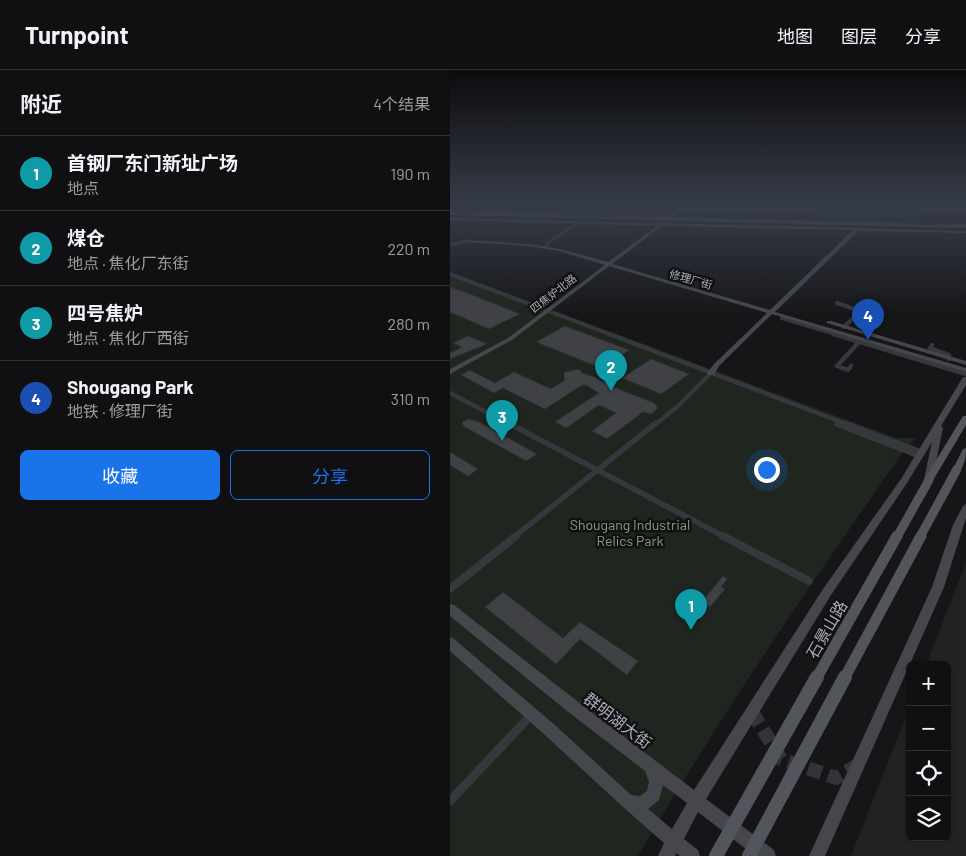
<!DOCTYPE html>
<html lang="zh">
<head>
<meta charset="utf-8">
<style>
	body { margin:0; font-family:Barlow,"Noto Sans SC",sans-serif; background:#1e1e20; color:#f1f3f6 }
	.controls { position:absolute; right:15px; bottom:15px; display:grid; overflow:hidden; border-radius:8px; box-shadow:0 1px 4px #0004 }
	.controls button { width:45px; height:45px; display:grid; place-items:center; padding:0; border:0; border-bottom:1px solid #303032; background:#101012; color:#f1f3f6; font:25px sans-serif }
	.you { position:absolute; left:316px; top:399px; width:18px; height:18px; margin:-12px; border:4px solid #fff; border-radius:50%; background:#1a73e8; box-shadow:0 0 0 8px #1a73e833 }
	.badge { display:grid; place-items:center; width:32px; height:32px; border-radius:50%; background:#1a73e8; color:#fff; font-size:16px; font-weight:700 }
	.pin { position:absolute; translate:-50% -41px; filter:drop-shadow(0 1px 2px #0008) }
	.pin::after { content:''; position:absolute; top:26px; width:18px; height:15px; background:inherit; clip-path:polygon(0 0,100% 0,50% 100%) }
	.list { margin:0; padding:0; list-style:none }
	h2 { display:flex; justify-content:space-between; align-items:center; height:65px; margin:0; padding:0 20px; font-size:21px }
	h2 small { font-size:16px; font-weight:400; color:#9c9d9f }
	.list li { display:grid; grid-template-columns:32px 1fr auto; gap:15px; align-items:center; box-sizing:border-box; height:75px; padding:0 20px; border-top:1px solid #303032 }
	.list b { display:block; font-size:19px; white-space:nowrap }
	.list p { margin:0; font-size:16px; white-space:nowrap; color:#9c9d9f }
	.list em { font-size:16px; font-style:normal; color:#9c9d9f }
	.actions { display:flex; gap:10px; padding:15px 20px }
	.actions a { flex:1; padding:11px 0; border:1px solid #1a73e8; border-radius:8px; text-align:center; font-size:18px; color:#1a73e8 }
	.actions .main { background:#1a73e8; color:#fff }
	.icon { flex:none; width:28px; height:28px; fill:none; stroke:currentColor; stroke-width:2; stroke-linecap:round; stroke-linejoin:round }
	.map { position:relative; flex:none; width:516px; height:786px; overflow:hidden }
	header { display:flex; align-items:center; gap:30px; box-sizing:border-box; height:70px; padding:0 25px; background:#101012; border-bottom:1px solid #303032 }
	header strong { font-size:24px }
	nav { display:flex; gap:28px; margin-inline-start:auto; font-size:18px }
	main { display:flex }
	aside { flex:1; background:#101012 }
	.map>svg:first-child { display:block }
	.built { fill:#222225 }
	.green { fill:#1e261f }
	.building { fill:#404145; stroke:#303034 }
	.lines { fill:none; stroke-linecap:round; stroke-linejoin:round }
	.secondary-tunnel { stroke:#333438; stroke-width:14; stroke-dasharray:14 7; stroke-linecap:butt }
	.street-far5 { stroke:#37383d; stroke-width:3 }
	.street-far4 { stroke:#37383d; stroke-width:4 }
	.street-far3 { stroke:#37383d; stroke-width:4.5 }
	.street-far2 { stroke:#37383d; stroke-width:5.5 }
	.street-far1 { stroke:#37383d; stroke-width:8 }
	.street { stroke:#37383d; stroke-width:9 }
	.secondary { fill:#45474d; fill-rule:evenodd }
	.primary { fill:#53555c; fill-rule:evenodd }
	.primary-bridge-far2 { stroke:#53555c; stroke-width:9 }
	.primary-bridge-far1 { stroke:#53555c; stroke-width:11 }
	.primary-bridge { stroke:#53555c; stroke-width:14 }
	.labels { text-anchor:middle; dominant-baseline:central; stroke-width:5; stroke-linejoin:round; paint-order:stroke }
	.far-street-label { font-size:11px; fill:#a8adb8; stroke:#111113 }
	.park-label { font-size:14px; fill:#7fa381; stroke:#111113 }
	.near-street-label { font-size:16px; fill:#a8adb8; stroke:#111113 }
</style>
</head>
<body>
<header>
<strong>Turnpoint</strong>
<nav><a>地图</a><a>图层</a><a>分享</a></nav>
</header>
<main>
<aside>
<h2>附近<small>4个结果</small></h2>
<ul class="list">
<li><span class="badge" style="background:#0f9aa8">1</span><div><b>首钢厂东门新址广场</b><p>地点</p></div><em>190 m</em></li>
<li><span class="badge" style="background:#0f9aa8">2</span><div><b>煤仓</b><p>地点 · 焦化厂东街</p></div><em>220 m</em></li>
<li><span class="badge" style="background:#0f9aa8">3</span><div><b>四号焦炉</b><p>地点 · 焦化厂西街</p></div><em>280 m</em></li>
<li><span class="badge" style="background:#1a4fb4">4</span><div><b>Shougang Park</b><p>地铁 · 修理厂街</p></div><em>310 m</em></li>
</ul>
<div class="actions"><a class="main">收藏</a><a>分享</a></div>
</aside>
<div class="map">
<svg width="516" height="786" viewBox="0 0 516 786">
	<rect width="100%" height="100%" fill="#161618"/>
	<path class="built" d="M516,493V786H401L460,636V767H497V595H476Z"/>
	<path class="green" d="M385,137H498L476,140L460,152L364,149Z
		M0,202L446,368H466L451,385C359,516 269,648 188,786H0Z"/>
	<path class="building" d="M0,217L20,224L70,244L39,259L0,242Z
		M115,256L179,280L151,298L86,272Z
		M18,266L37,274L0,289V283L12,277L3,273Z
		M201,289L239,304L211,324L172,308Z
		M129,299L132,303L144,307L151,311L159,313L161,316L204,333L208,338L201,344L193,342L157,369L142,361L166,343L149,335L116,358L105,352L149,323L136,315H132L95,339L53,318L44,323L11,305L20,300L45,313L64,302L101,319L115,310L114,305L115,302Z
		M18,349L29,352L87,384L76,391L13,356L12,352Z
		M0,382L28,399L18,406L0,395Z
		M273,506L277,509L271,517L275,519L260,537L257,535L249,544L244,541Z
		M53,522L113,568L130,552L188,591L177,605L130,569L106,594L35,537Z"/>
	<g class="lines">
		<path class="secondary-tunnel" d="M302,642L331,689L386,708L406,696"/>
		<path class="street-far5" d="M423,137L421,141L429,151L427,153
			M0,175L16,171
			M95,177L99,172L129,152"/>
		<path class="street-far4" d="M0,204L162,265
			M387,233L410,241L394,257
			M332,248L389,265"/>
		<path class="street-far3" d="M159,264L399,355
			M384,264L516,304
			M482,275L480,278L499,285V289
			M401,296L398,300L387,296L410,271
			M0,323L61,355
			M387,354L389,355
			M205,355L228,336L261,303"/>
		<path class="street-far2" d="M58,353L275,467
			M395,353L471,382
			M387,354L469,386
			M64,467L206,353"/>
		<path class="street-far1" d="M273,466L359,511
			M0,519L66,466"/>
		<path class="street" d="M0,731L82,644"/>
		<path class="secondary" d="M148,137H152L144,143H142V141Z
			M232,137H236L224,147L463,153L465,154L463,155L221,149L215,153L516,161V163L408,161L325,242L516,298V302L322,244L269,296L264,305H258L257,303L264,294L317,243L159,196L62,270L0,304V299L58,268L155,195L109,181L79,176L16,172H14V170L79,174L110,179L158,192L207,156L0,150V148L210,153L216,149L0,143V141L219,146ZM212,156L403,160L320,240L162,194Z
			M484,154H516V156H486Z
			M377,251H381L516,291V295L377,253Z
			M513,307H516V315L491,356L493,358L482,411H476L474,409L482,372L457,413L381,525L256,729L324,780L326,786H305L248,742L234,769L248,780L250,786H230L226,783L225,786H208L214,773L173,737L96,666L0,581V567L4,569L106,656L181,725L190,726L197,721L199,712L195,701L117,641L0,546V534L4,535L127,631L244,720L373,519L451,409ZM213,715L237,733L222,759L198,739L209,730Z
			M516,434V448L494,517L375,786H359L482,517L503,455L513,436Z"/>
		<path class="primary" d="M56,137H60L51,144L516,156V158L0,145V143L45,144Z
			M513,346H516V355L482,412H476L474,410Z
			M516,378C516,387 515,393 510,401H504L503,399L513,379Z"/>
		<path class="primary-bridge-far2" d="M447,467L479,410
			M470,467L507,399"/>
		<path class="primary-bridge-far1" d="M366,609L447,466
			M394,609L471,466"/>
		<path class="primary-bridge" d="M266,786L367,607
			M299,786L395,607"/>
	</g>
	<linearGradient id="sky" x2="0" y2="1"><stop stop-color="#0c0c0d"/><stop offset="0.55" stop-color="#363c48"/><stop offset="1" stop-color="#363c48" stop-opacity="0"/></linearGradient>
	<rect width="516" height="247" fill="url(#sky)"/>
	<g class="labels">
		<g class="far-street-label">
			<text transform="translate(241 209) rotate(16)">修理厂街</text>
			<text transform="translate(103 223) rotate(-38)">四焦炉北路</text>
		</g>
		<g class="park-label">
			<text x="180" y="454">Shougang Industrial<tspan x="180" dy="16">Relics Park</tspan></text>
		</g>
		<g class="near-street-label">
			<text transform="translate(376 559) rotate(-60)">石景山路</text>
			<text transform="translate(168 650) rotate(37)">群明湖大街</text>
		</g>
	</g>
</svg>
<div class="controls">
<button>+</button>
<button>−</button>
<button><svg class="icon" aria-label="locate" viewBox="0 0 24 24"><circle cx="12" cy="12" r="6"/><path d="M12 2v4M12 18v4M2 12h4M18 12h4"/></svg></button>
<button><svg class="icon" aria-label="layers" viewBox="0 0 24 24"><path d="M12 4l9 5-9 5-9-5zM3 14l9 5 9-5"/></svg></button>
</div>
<div class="you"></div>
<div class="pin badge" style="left:241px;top:560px;background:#0f9aa8">1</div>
<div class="pin badge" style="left:161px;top:321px;background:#0f9aa8">2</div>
<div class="pin badge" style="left:52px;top:371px;background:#0f9aa8">3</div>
<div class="pin badge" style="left:418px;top:270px;background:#1a4fb4">4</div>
</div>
</main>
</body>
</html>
